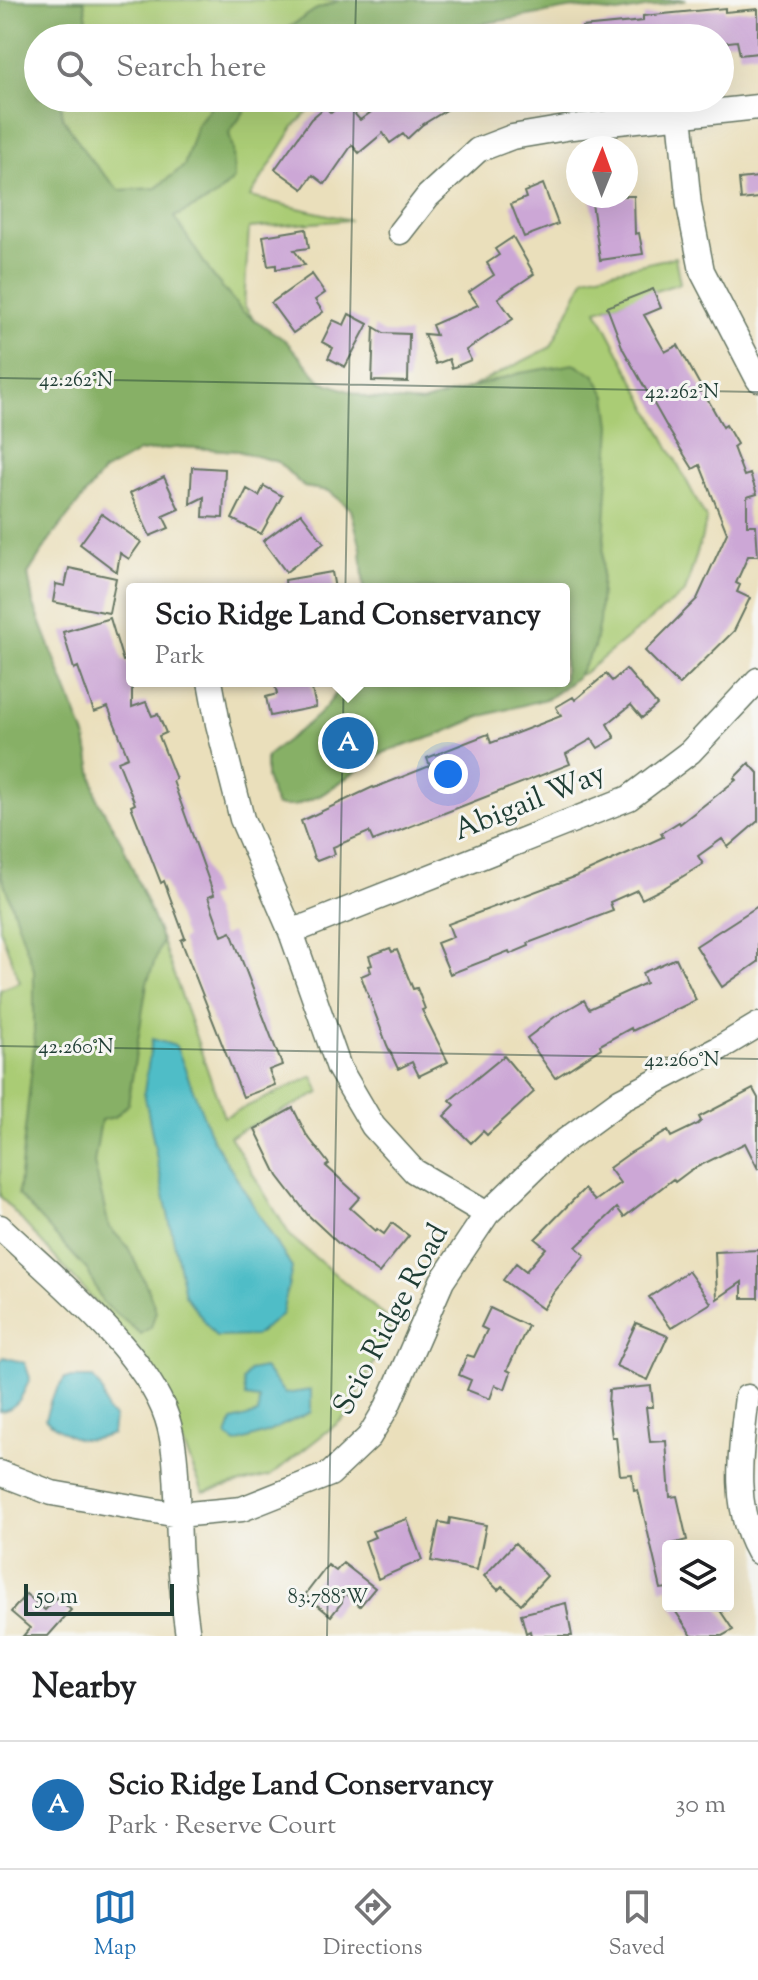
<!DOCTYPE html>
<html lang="en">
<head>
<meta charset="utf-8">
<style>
	body { margin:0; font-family:"Sorts Mill Goudy",serif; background:#f6f6f6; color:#202124 }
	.controls { position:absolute; right:24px; bottom:24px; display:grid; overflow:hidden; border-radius:8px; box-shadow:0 8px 32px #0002 }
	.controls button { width:72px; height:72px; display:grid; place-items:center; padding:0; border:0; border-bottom:2px solid #e0e0e0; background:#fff; color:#202124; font:40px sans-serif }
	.compass { position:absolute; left:566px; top:136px; width:72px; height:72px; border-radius:50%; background:#fff; box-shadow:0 8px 32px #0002; rotate:1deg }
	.scale { position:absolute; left:24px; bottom:20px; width:150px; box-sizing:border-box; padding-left:8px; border:4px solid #1f3d34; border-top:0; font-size:22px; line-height:28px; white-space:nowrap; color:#1f3d34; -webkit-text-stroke:6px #f6f6f2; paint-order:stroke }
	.you { position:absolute; left:448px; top:774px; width:28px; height:28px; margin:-20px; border:6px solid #fff; border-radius:50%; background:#1a73e8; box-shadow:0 0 0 12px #1a73e833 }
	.badge { display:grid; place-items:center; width:52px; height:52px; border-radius:50%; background:#1f6fb2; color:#fff; font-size:26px; font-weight:700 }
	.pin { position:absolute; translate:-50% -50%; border:4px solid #fff; box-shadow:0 2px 8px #0006 }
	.popup { position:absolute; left:126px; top:583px; width:444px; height:104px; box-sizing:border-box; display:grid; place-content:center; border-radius:8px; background:#fff; filter:drop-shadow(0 2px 6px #0005); font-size:26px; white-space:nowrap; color:#757577 }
	.popup b { font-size:30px; color:#202124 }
	.popup::after { content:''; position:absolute; left:50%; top:100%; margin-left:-16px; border:16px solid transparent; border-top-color:#fff }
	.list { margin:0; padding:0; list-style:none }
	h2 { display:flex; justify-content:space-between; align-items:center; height:104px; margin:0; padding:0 32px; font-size:34px }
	h2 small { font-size:26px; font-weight:400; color:#757577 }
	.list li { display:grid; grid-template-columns:52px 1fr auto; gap:24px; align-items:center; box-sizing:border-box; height:128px; padding:0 32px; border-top:2px solid #e0e0e0 }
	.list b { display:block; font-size:30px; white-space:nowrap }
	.list p { margin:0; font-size:26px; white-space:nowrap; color:#757577 }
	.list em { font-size:26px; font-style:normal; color:#757577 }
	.icon { flex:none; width:44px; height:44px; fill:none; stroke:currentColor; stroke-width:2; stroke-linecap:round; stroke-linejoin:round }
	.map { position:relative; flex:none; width:758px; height:1636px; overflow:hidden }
	.search { position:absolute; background:#fff; box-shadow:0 8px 32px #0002; left:24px; right:24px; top:24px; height:88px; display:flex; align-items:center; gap:20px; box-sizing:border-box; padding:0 28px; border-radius:44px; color:#757577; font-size:30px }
	.sheet { height:232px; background:#fff }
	nav { display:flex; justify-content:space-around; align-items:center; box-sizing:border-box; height:112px; border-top:2px solid #e0e0e0; background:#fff; font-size:22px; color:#757577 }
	nav a { display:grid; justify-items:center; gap:4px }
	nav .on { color:#1f6fb2 }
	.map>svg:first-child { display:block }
	.green { fill:#aacc74; stroke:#648454; stroke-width:2 }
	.forest { fill:#87b066; stroke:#53764d; stroke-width:2 }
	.water { fill:#4fbdc7; stroke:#377d7e; stroke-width:2 }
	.building { fill:#cca7d6 }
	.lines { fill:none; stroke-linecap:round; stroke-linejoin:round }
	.minor-casing { stroke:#667663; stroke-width:27 }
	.minor { stroke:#fff; stroke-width:24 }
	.ticks { fill:none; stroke:#1f3d34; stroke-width:2; stroke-opacity:0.45 }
	.labels { text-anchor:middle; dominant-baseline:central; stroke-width:6; stroke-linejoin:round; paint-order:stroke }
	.street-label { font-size:30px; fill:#1f3d34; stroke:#f6f6f2 }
	.ticks-label { font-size:20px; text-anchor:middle; fill:#1f3d34; stroke:#f6f6f2; stroke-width:6; stroke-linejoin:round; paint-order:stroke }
</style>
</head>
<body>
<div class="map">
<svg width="758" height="1636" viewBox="0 0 758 1636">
	<rect width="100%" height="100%" fill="#f6f6f2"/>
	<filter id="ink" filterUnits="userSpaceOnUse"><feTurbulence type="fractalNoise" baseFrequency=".0125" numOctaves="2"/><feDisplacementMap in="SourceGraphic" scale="16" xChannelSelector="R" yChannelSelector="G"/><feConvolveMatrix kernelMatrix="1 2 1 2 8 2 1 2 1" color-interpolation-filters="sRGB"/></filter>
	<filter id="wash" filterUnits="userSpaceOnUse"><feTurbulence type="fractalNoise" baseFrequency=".006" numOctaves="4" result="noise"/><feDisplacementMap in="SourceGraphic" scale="32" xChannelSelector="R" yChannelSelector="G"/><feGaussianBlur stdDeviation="1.8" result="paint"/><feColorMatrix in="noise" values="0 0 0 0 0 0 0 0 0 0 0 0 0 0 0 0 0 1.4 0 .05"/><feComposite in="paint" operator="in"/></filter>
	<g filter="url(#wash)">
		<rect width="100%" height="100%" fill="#eadfbb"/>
		<path class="green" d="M0,0H585L479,15L432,38H38V98H322L295,125L250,197L350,220L249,228L244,305L285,366L356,398L438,404L551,347L585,277L675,257L680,283L597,310L707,520L685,592L584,673L438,735L385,752L321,795L294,806H276L266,777V757C292,734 329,715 342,681H564V589H364L361,548L351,509L329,491L304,487L278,462L238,451L182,447L139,452L103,472L50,539L28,574L33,603L86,739L97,799L122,844L162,941L224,1117L313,1076L320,1093L230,1136L291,1237L393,1323L348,1415L270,1476L203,1492L150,1363L0,1196V990L20,982L0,929Z"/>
		<path class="forest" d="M0,0H84L87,20L76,38H38V98H61L62,116L88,157L119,190L156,188L184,166L197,125L217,98H254L229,133L233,149L234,179L214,198L174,217L213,276L242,311L286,341L321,381L368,398L421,403L520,373L574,364L594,374L607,396L611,425L599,622L594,648L577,677L549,698L479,717L438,735L385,752L321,795L294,806H276L266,777V757C292,734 329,715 342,681H564V589H364L361,548L351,509L329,491L304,487L278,462L238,451L182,447L139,452L103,472L50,539L28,574L33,603L86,739L97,799L122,843L162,941L147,983L128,1104L115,1117L101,1120L94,1163L109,1227L128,1247L148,1289L156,1311L151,1327L141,1334L102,1302L88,1271L18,1195L34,1047V970L0,871Z
			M340,0H687L618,13L574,8L400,38H273L315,10Z"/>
		<path class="water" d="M152,1039L176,1046L212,1138L292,1268L282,1314L255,1336L216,1337L185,1295L163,1190L144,1092Z
			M4,1357L25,1363L30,1378C24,1393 18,1409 0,1411V1362Z
			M264,1368L285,1394L311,1390V1412L266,1433L236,1443L227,1437L232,1421L258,1414L259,1399L246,1397L243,1381L249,1371Z
			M65,1378H93L102,1391L107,1412L114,1417L112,1434C82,1446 69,1438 45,1419L51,1399Z"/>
		<g id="blocks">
			<path class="building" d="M725,8V12L758,9V53L740,55L737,41L720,43V38H583L582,27L643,21V16Z
				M391,98H466L422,125L407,139L403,134L390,143L383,133L359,153L352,145L325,184L313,175L303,189L275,169L311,119L325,107L331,113L344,102L360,120Z
				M758,177V198L741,200L739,179Z
				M543,184L558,224L524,237L511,204L526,198L524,192Z
				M591,196H634L635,234L639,233L643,254L600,260Z
				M306,229L309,248L294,250L305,265L276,269V265L268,266L263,236Z
				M513,237L534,274L498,298L513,319L466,350L471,360L452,368L449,359L436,364L424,334L436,335L432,325L478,305L469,292L494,275L487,263L499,255L495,249Z
				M312,274L325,293L315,300L323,312L293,333L271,303Z
				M653,289L661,308L644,315L665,352L678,345L723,427L726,425L737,444L733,447L744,476L750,474L757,494L747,497V525H756L758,556H748L736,583L740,585L737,592L750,598L734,631L679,685L645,651L697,599L727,533L700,465L693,469L667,427L623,349L607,307Z
				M349,314L368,324L345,367L328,358L333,348L322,342L333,320L344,325Z
				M374,327L384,333L409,334L408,382L372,381Z
				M192,467L225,469L223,518L203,517L204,497L190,504Z
				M164,477L179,509L163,516L169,528L150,536L130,493Z
				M264,486L282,496L261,534L232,519L247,489L259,496Z
				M301,513L324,543L286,572L263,541Z
				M102,514L141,542L129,559L120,553L117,572L80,544Z
				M69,568L116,578L109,613L53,602L56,584L65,586Z
				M332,572L335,589H286L285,580Z
				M110,618L123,661L126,660L132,676V707L146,702L152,716L158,714L166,733L159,736L176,779L173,781L214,895L208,897L222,936L231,932L282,1065L269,1070L275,1085L243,1097L181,940L185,938L164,881L161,883L131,806L135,804L118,761L128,757L108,707L94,712L78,667L74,669L63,632Z
				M626,669L657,705L642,718L631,705L607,724L615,738L598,748L592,739L566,754L570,764L373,841L369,832L333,847L335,854L317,861L314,858L301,821L373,787L374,788L430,766L427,758L470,741L488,734L491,743L561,716L556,707L573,697L575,700L606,674L612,681Z
				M274,681H310L316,707L270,716L266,697L277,694Z
				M749,763L758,773V821L728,847L722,839L698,856L703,864L664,888L642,899L637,890L610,902L613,911L528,943L529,946L510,954L509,951L450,974L437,943L453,937L448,924L577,876L663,837L661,833L679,822L680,824L736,780L734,778Z
				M758,906V962L722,987L696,946Z
				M390,948L392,952L397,950L413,989L417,988L425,1009L422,1010L448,1062L419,1076L412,1062L398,1069L387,1045L361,976L371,972L369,966L372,965L369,956Z
				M676,958L696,1000L632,1031L631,1028L600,1045L601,1048L555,1078L527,1038L556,1016L584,1000L589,1009L646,983L642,973Z
				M504,1056L534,1092L487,1135L483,1131L471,1143L444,1116L455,1105L450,1100Z
				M753,1089L758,1098V1169L745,1143L691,1170L675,1182L673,1179L624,1217L617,1208L576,1247L585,1255L554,1292L543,1309L503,1280L516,1263L526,1271L546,1248L535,1239L584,1189L595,1201L620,1183L609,1168L630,1153L668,1131L671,1137L698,1124L701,1121L699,1117Z
				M293,1108L306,1134L329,1164L326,1166L360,1197L350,1208L376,1231L377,1229L384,1234L392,1223L409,1236L379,1273L338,1243L308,1215L278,1176L255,1129Z
				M758,1250V1298H742V1282L717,1299L715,1252Z
				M688,1271L711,1303L671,1328L649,1297Z
				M490,1308L528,1326L507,1370L511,1372L505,1389L495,1385L490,1399L467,1390L471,1380L459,1375L467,1355L474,1357L487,1330L481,1327Z
				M636,1323L668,1336L648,1380L616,1366Z
				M651,1386L653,1407H646L650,1442L666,1441L670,1497L677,1496L687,1540L668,1545V1588L661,1589L638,1490L634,1491L632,1474L620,1475L616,1437H612L608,1404L609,1390Z
				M450,1518L486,1525L477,1570L431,1561L439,1522L449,1524Z
				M407,1519L422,1560L378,1579L365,1541L375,1537L372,1531Z
				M515,1543L547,1576L521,1604L502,1586L498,1590L484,1576Z
				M343,1563L375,1588L360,1606L343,1592L342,1602L331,1616L305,1595L328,1565L336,1571Z
				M26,1594L45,1610L57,1597L71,1610L48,1636H23L30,1628L11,1612Z
				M566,1603L572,1636H531L530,1631L526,1633L521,1614Z
				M672,1606H717L733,1630L722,1636H692Z"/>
		</g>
	</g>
	<g filter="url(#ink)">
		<use href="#blocks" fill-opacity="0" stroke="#667663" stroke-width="2"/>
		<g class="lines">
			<g class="minor-casing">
				<path id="minor" d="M680,115L689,205L702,271L758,379
					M400,232L428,196L478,150L512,137L572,127L758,107
					M210,681L218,724L242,819L291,932L339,1068L373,1126L414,1171L487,1214
					M291,932L629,798L690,752L758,680
					M0,1227C52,1276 145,1351 167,1418C177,1449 176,1482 178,1515C179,1555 182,1596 188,1636
					M747,1397C741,1448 731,1505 758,1552
					M0,1473L52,1493L178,1515L242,1509L330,1474L369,1437L387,1407L442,1281L487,1214L554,1149L621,1100L718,1049L758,1025"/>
			</g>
			<use href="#minor" class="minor"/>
		</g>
	</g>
	<path class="ticks" d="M355,38L356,0M0,378L758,392M0,1046L758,1059M327,1636L354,98"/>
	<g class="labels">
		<g class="street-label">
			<text transform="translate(530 803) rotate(-22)">Abigail Way</text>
			<text transform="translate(392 1320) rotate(-62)">Scio Ridge Road</text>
		</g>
	</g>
	<g class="ticks-label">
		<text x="76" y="386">42.262°N</text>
		<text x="682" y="398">42.262°N</text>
		<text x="76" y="1053">42.260°N</text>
		<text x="682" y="1066">42.260°N</text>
		<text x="328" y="1603">83.788°W</text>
	</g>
</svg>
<div class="controls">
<button><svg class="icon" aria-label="layers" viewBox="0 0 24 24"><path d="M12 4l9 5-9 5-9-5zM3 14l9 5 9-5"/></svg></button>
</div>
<svg class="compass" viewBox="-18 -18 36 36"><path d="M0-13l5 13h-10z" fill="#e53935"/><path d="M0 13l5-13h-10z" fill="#757577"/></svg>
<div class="scale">50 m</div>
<div class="you"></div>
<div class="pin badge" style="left:348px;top:743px">A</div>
<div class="popup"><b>Scio Ridge Land Conservancy</b>Park</div>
<div class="search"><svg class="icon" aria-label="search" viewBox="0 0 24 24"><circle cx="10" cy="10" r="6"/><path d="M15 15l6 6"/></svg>Search here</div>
</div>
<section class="sheet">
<h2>Nearby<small></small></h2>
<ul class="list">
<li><span class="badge">A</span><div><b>Scio Ridge Land Conservancy</b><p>Park · Reserve Court</p></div><em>30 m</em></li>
</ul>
</section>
<nav>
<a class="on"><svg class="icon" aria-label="map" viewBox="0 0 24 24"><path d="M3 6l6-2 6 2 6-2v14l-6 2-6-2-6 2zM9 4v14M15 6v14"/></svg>Map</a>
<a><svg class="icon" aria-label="directions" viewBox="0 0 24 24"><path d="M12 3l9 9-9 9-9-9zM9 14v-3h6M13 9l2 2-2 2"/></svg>Directions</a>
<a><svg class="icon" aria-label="saved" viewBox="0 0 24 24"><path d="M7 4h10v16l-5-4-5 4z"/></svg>Saved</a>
</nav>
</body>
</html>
